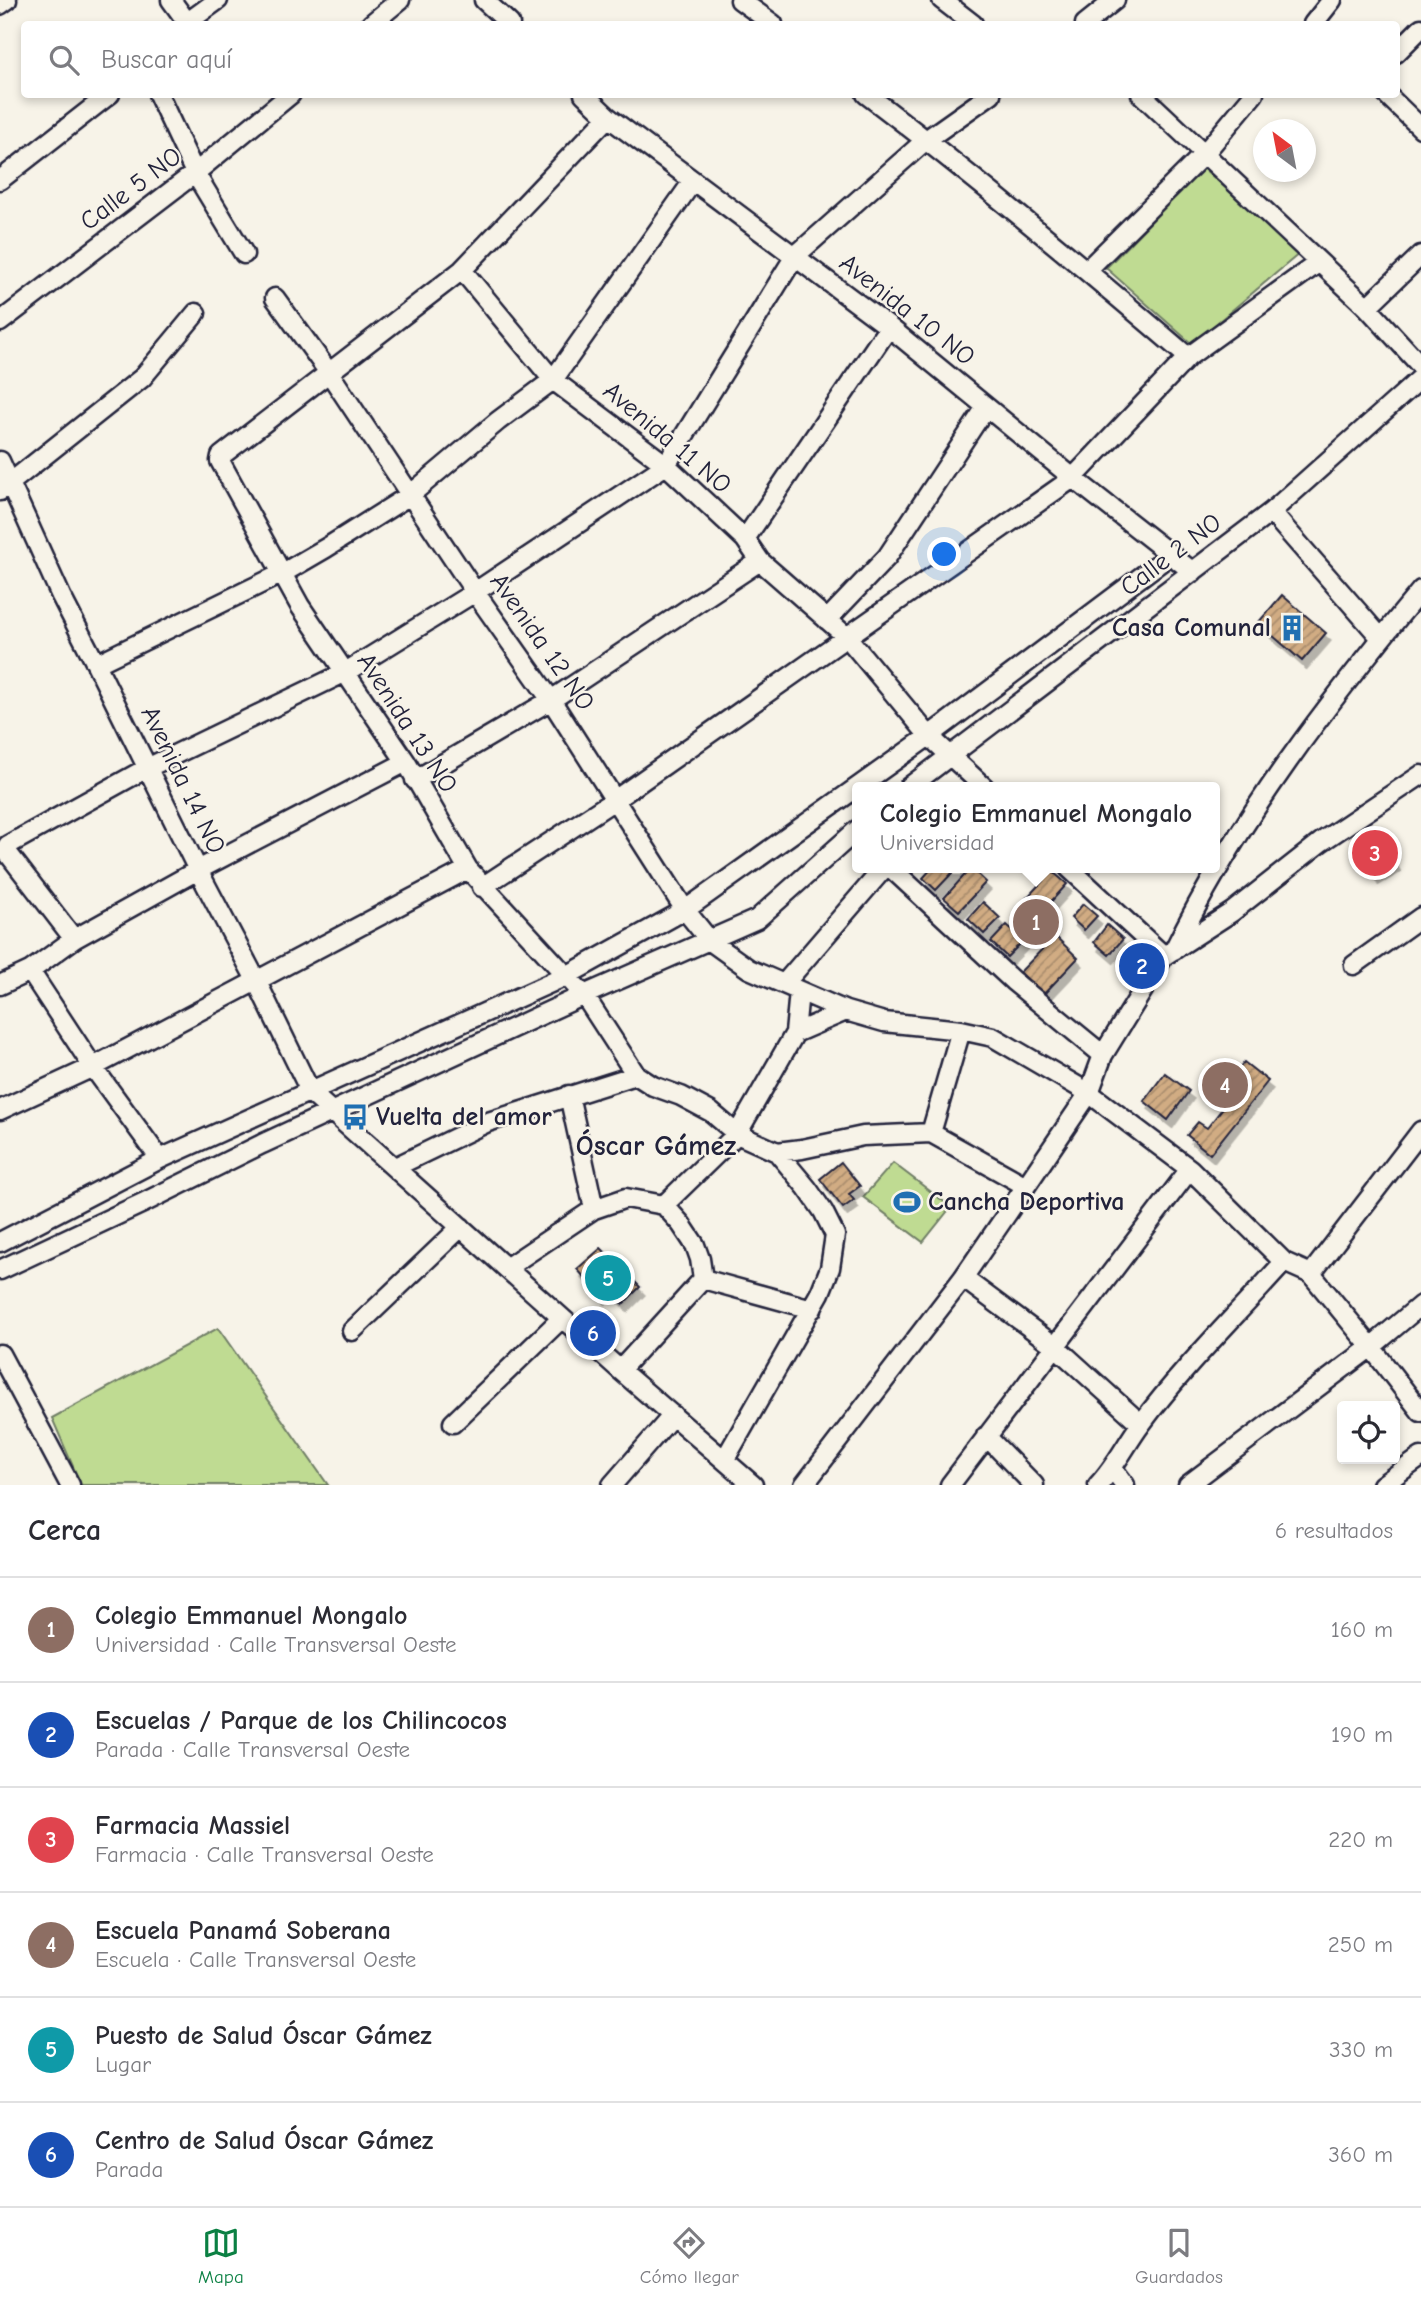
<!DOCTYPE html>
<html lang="es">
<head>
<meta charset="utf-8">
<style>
	body { margin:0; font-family:"Comic Neue",sans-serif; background:#f2f2f3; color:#2b2b33 }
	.controls { position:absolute; right:21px; bottom:21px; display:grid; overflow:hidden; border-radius:7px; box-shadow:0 4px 10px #0003 }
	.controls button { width:63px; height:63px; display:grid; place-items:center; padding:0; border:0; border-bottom:2px solid #e1e1e2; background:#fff; color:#2b2b33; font:35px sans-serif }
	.compass { position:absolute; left:1253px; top:119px; width:63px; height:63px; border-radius:50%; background:#fff; box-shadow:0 4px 10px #0003; rotate:328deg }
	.you { position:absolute; left:945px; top:555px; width:24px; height:24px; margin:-18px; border:5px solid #fff; border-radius:50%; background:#1a73e8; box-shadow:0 0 0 10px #1a73e833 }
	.badge { display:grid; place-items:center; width:46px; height:46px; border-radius:50%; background:#0b8043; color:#fff; font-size:23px; font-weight:700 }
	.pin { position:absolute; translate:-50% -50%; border:4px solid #fff; box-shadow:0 2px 7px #0006 }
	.popup { position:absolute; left:852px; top:782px; width:368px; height:91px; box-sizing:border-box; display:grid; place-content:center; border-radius:7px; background:#fff; filter:drop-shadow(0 2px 5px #0005); font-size:23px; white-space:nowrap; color:#7c7c81 }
	.popup b { font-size:26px; color:#2b2b33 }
	.popup::after { content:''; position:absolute; left:50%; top:100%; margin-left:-14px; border:14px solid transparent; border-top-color:#fff }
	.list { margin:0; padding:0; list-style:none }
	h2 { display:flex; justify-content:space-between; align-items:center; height:91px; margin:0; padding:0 28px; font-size:30px }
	h2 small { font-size:23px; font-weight:400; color:#7c7c81 }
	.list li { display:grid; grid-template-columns:46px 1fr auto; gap:21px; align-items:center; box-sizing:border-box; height:105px; padding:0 28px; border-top:2px solid #e1e1e2 }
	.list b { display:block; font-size:26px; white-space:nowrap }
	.list p { margin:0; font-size:23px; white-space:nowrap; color:#7c7c81 }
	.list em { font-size:23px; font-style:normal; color:#7c7c81 }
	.icon { flex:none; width:38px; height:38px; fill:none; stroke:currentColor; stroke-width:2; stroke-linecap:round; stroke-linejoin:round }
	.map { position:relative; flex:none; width:1421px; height:1485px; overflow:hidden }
	.search { position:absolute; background:#fff; box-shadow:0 4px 10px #0003; left:21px; right:21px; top:21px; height:77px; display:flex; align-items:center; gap:18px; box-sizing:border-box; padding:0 24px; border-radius:7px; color:#7c7c81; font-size:26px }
	.sheet { height:721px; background:#fff }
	nav { display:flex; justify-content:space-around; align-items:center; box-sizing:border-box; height:98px; border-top:2px solid #e1e1e2; background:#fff; font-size:19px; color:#7c7c81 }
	nav a { display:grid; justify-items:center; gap:4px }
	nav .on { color:#0b8043 }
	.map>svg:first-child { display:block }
	.grass { fill:#bfdb92; stroke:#707e66; stroke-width:2 }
	.building { fill:url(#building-hatch); stroke:#22223b; stroke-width:2; filter:url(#shadow) }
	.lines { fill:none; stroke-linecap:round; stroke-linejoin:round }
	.minor-casing { stroke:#22223b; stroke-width:23 }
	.minor { stroke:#f7f3e8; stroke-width:18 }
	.labels { text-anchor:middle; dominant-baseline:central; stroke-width:5; stroke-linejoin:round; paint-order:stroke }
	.street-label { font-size:26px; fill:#22223b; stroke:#f7f3e8 }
	.poi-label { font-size:26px; font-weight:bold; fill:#22223b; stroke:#f7f3e8; text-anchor:start }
	.neighbourhood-label { font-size:28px; font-weight:bold; fill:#22223b; stroke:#f7f3e8 }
</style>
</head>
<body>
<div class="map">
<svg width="1421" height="1485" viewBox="0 0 1421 1485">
	<defs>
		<pattern id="building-hatch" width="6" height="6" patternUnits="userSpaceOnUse" patternTransform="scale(1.75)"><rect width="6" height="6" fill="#d1ac83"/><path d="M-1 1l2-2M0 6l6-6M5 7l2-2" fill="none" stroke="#a98c6c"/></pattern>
		<filter id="shadow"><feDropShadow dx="4.5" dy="8" stdDeviation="0" flood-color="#0004"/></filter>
	</defs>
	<rect width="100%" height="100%" fill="#f7f3e8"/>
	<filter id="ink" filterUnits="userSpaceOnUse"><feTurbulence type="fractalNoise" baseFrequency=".0143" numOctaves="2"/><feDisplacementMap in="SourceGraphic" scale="14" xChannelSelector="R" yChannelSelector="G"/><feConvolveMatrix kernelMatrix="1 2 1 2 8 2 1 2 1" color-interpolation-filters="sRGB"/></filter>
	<g filter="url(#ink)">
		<path class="grass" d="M1203,168L1300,253L1192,344L1106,268Z
			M893,1163L951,1207L923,1242L863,1197Z
			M218,1328L328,1485H81L52,1418Z"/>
		<path class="building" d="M1282,595L1326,633L1302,661L1258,623Z
			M1375,830L1396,864L1374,877L1354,843Z
			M932,868H957L936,890L923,878Z
			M971,868L986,882L959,911L944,898Z
			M1052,871L1067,884L1037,917L1022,903Z
			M983,902L1000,918L984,934L968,919Z
			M1083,904L1097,916L1084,930L1071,918Z
			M1007,925L1024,940L1007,957L991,942Z
			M1107,925L1123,939L1109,955L1094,942Z
			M1055,936L1078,958L1043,995L1020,972Z
			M1244,1062L1268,1081L1210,1154L1187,1135L1198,1122L1207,1128L1236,1091L1227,1083Z
			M1165,1073L1189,1091L1168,1120L1144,1101Z
			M841,1162L860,1186L849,1194L854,1200L843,1208L820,1179Z
			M601,1248L640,1287L623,1304L609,1288L601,1296L577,1269Z"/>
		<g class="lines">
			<g class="minor-casing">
				<path id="minor" d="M171,0L187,22
					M484,0L510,24
					M740,0L773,24
					M942,0L973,24
					M0,5L7,0
					M185,24L218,0
					M371,24L400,0
					M1085,24L1115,0
					M1313,24L1332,0
					M1396,53L1421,28
					M158,94L195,173L244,254
					M584,94L608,117L889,327L1073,478L1193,572
					M866,94C977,178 1083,267 1188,357
					M1141,94L1367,307L1421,366
					M1386,94L1421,128
					M608,117L462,270L221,456L220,461L300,606L406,762L468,869L584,995L636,1075
					M0,180L110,94
					M462,270L553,380L666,465L745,539L760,561L847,637L929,736L984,787
					M1087,270L1204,154L1254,94
					M275,298L330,374L475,592L551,700L685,910L710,941L749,969L846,1011L884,1022L961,1030L993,1037L1089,1093L1190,1169L1284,1262L1311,1274L1371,1347L1421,1412
					M1367,307L1421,255
					M0,322L195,173L291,94
					M0,461L61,596L96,664L198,870L256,980L311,1093L620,1370L753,1485
					M0,491L142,378L196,313
					M1271,512L1381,638
					M745,539L889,327
					M827,620L887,557L986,407
					M96,664L283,573L326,548L410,495L498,421L553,380L693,181
					M415,780L551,700L760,561
					M909,787L1271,512L1421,378
					M891,868L1013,981L1103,1055
					M1069,868L1164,956
					M482,887L616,799L1073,478L1188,357L1318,263
					M74,939L7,852L8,845L147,768L344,673L475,592L666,465L795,256L926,140L991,94
					M1174,950C1238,819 1329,701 1421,590
					M1354,965L1421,917
					M30,971L93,1067L160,1159
					M784,984L884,868
					M0,985L30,971L74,939L198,870L406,762
					M795,1033L799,991
					M569,1095L594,1209
					M0,1110L93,1067L468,869
					M931,1133L961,1030
					M777,1152L802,1149L863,1136L931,1133L1026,1186
					M395,1167L488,1122L636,1075L653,1086L681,1096L711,1112L737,1134L777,1152L807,1188L823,1211L835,1235L830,1268L820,1293L725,1459
					M664,1205L737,1134L795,1033L846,1011
					M0,1242L160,1159L566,976L685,910L929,736L1170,555
					M506,1268L594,1209L626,1198L664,1205L681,1224L695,1245L700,1259L703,1279L620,1370
					M0,1270L145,1202L262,1144L584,995L757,919L858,829
					M1311,1274L1421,1131
					M963,1278L1056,1347L1141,1424
					M703,1279L812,1309
					M352,1331L461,1227
					M0,1354L70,1485
					M453,1423L562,1318
					M986,1436L1034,1485
					M1113,1469L1125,1485
					M612,1485L673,1415
					M804,1485L963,1278L1026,1186L1089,1093L1103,1055L1164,956L1232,912L1321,842L1421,775
					M950,1485L1190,1169
					M1098,1485C1116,1466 1126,1444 1141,1424C1184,1366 1237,1315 1284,1262
					M1188,1485L1371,1347L1421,1305
					M1382,1485L1421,1457"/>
			</g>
			<use href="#minor" class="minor"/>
		</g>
	</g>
	<defs>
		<g id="building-bare" transform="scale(2.1)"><path d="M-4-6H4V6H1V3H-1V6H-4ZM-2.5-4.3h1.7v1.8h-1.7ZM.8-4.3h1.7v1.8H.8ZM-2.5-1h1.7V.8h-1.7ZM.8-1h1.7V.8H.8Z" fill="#1f6fb2" stroke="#f7f3e8" stroke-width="2.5" paint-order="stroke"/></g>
		<g id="bus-bare" transform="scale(2.1)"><path d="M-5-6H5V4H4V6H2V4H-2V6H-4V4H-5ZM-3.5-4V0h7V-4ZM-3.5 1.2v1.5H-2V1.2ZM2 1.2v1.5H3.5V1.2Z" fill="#1f6fb2" stroke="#f7f3e8" stroke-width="2.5" paint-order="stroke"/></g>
		<g id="stadium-bare" transform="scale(2.1)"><path d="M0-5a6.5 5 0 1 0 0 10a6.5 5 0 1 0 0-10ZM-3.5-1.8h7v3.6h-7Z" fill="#1f6fb2" stroke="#f7f3e8" stroke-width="2.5" paint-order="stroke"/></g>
	</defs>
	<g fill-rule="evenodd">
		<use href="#building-bare" x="1292" y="628"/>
		<use href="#bus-bare" x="355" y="1117"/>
		<use href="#stadium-bare" x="907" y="1202"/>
	</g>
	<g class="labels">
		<g class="street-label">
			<text transform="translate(131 189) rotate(-37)">Calle 5 NO</text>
			<text transform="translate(907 310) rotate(38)">Avenida 10 NO</text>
			<text transform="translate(667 438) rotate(40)">Avenida 11 NO</text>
			<text transform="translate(1171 555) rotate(-37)">Calle 2 NO</text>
			<text transform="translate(542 642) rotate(55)">Avenida 12 NO</text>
			<text transform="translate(407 723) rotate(57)">Avenida 13 NO</text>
			<text transform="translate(183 780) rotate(64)">Avenida 14 NO</text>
		</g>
		<g class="poi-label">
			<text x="1271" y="628" text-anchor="end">Casa Comunal</text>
			<text x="376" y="1117">Vuelta del amor</text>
			<text x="928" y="1202">Cancha Deportiva</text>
		</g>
		<g class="neighbourhood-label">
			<text x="656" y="1146">Óscar Gámez</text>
		</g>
	</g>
</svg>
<div class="controls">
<button><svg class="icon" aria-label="locate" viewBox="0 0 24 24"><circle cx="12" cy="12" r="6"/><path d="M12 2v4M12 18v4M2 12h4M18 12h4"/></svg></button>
</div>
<svg class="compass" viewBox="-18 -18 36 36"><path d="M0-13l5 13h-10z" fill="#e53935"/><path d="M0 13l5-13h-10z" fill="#7c7c81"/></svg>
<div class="you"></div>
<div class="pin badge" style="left:1036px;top:922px;background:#8d6e63">1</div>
<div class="popup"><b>Colegio Emmanuel Mongalo</b>Universidad</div>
<div class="pin badge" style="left:1142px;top:966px;background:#1a4fb4">2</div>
<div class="pin badge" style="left:1375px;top:853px;background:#e0444e">3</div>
<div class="pin badge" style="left:1225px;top:1085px;background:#8d6e63">4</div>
<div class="pin badge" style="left:608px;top:1278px;background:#0f9aa8">5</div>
<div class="pin badge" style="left:593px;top:1333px;background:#1a4fb4">6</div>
<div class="search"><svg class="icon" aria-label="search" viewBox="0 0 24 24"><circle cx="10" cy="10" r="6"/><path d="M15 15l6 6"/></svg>Buscar aquí</div>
</div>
<section class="sheet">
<h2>Cerca<small>6 resultados</small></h2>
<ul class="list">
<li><span class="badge" style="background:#8d6e63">1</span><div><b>Colegio Emmanuel Mongalo</b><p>Universidad · Calle Transversal Oeste</p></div><em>160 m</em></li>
<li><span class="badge" style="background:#1a4fb4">2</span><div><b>Escuelas / Parque de los Chilincocos</b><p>Parada · Calle Transversal Oeste</p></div><em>190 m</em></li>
<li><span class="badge" style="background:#e0444e">3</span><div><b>Farmacia Massiel</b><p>Farmacia · Calle Transversal Oeste</p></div><em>220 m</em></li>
<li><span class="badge" style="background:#8d6e63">4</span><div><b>Escuela Panamá Soberana</b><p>Escuela · Calle Transversal Oeste</p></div><em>250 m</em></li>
<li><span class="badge" style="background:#0f9aa8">5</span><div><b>Puesto de Salud Óscar Gámez</b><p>Lugar</p></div><em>330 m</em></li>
<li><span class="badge" style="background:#1a4fb4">6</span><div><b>Centro de Salud Óscar Gámez</b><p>Parada</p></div><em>360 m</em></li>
</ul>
</section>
<nav>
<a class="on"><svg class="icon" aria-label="map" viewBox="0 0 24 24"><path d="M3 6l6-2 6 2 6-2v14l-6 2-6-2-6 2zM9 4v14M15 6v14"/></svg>Mapa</a>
<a><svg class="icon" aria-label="directions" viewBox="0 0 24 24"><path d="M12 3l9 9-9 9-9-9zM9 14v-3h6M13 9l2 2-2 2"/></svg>Cómo llegar</a>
<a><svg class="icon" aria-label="saved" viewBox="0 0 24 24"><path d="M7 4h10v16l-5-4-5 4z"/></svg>Guardados</a>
</nav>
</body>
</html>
